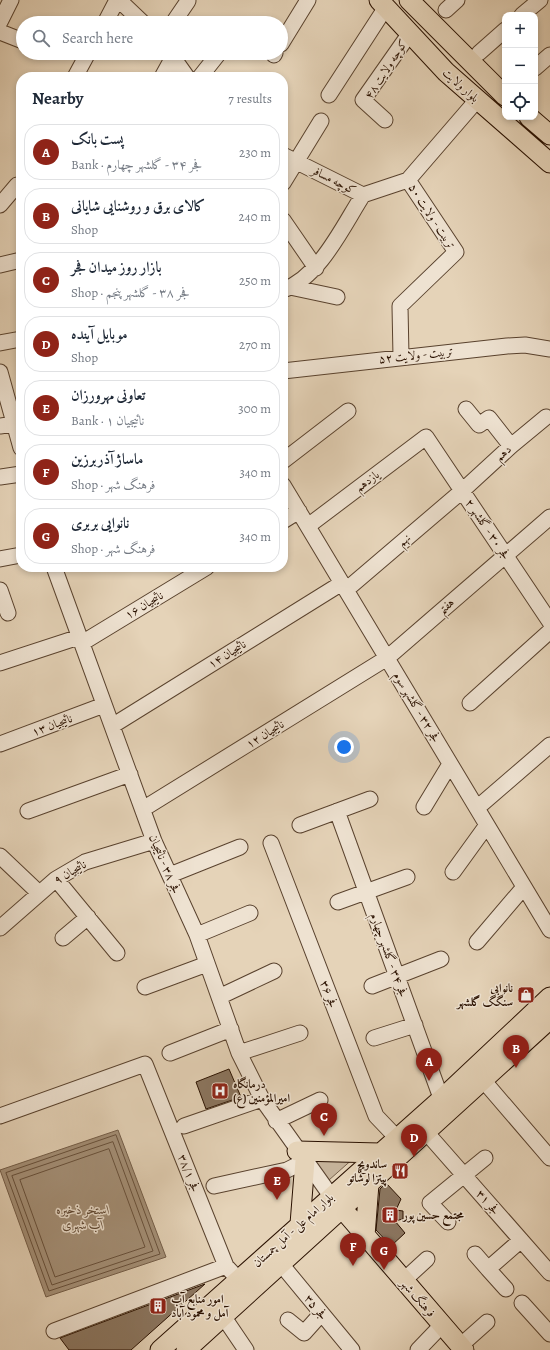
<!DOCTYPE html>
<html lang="en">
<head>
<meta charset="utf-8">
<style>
	body { margin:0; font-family:Alegreya,Amiri,serif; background:#f2f2f3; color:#1f2937 }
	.controls { position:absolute; right:12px; top:12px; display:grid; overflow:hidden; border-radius:8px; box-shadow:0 2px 6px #0003 }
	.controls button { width:36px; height:36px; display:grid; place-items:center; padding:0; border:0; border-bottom:1px solid #e0e1e3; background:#fff; color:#1f2937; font:20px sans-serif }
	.you { position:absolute; left:344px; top:747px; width:14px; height:14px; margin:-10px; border:3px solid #fff; border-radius:50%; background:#1a73e8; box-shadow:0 0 0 6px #1a73e833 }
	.badge { display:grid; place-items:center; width:26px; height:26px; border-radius:50%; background:#8f2418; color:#fff; font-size:13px; font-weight:700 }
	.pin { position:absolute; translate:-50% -33px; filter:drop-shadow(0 1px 2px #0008) }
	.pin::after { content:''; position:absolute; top:21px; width:14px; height:12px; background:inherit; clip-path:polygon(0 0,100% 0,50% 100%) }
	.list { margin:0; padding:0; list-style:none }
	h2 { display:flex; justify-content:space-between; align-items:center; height:52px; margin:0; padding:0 16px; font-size:17px }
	h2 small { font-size:13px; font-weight:400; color:#747a83 }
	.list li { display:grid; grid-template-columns:26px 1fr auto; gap:12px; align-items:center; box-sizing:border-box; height:56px; margin:0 8px 8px; padding:0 8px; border:1px solid #e0e1e3; border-radius:16px }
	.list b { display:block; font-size:15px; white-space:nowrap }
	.list p { margin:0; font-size:13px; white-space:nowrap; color:#747a83 }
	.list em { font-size:13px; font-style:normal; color:#747a83 }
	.icon { flex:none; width:22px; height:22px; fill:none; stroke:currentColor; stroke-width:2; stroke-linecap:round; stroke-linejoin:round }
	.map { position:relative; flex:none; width:550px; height:1350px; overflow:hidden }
	.search { position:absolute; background:#fff; box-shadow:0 2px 6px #0003; left:16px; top:16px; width:272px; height:44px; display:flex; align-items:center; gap:10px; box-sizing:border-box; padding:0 14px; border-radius:22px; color:#747a83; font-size:15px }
	.panel { position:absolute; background:#fff; box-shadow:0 2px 6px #0003; left:16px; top:72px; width:272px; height:500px; border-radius:16px }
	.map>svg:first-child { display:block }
	.green { fill:#c5b299; stroke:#78624c }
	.water { fill:#a59179; stroke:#745e49 }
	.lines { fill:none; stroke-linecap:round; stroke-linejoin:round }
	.shore { stroke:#68513c; stroke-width:1 }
	.building { fill:#8b7660; stroke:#2a1100 }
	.minor-casing { stroke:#59422e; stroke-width:17 }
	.major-casing { stroke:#2a1100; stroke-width:21 }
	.minor { stroke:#eee2d1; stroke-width:15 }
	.major { stroke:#e5d3b8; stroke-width:19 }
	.labels { text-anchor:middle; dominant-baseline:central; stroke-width:3; stroke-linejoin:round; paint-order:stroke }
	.street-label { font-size:12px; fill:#2a1100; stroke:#eee2d1 }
	.poi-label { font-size:12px; font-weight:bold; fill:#2a1100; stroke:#eee2d1; text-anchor:start }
	.water-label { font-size:13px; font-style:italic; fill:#5b4430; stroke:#eee2d1 }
</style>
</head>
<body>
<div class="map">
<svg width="550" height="1350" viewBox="0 0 550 1350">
	<rect width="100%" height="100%" fill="#e5d3b8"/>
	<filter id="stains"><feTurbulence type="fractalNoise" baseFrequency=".005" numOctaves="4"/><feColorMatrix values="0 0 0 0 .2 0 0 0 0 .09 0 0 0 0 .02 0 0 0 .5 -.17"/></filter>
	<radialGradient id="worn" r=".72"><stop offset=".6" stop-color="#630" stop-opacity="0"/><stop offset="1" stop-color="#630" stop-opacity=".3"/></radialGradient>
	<path class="green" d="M308,1155L355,1157L329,1180Z"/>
	<path class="water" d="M118,1130L166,1257L46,1297L0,1170Z"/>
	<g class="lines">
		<path class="shore" d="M116,1135L160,1254L49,1291L6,1173Z
			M113,1142L153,1251L52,1285L12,1176Z
			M109,1149L145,1247L55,1277L20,1180Z"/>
	</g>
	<path class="building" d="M229,1069L241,1097L206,1109L196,1082Z
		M386,1183L401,1199L396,1210L403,1211V1219L395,1221L405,1233L391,1246L376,1230L380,1189Z
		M205,1284L131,1350H69L60,1338Z"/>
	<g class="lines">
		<g class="minor-casing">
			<path id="minor" d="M119,0L143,23
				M446,10L457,0
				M522,15L540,0
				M0,22L11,0
				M105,23L117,0
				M173,23L188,1
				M0,32L23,41
				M281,44L308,0
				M170,53L187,77
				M479,53L505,30
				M274,55L275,53
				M535,68L550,55
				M75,77L88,53
				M162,77L173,57
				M200,77L219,53
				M329,95L386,7
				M385,120L363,100L410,33
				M283,155L363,195L408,180
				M283,183L321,121
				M0,205L17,185
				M283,220L316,268
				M0,265L21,260
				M290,287L337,297
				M283,290C320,277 343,226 363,195
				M0,343L21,339
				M401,357L400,306L456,252L408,180L477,100
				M283,371L507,346L525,345L550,349
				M0,372L21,448
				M466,409L479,425L489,418L511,446
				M0,426L21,423
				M283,461L348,411
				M0,477L21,474
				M283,485L550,930
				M283,521L299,511
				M308,526L426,437L550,622
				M0,559L21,555
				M54,567L154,841L197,935L239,1053L262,1099L331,1196
				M0,590L8,613
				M346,590L462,491L511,446L546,417
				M82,643L207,567
				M0,663L79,637
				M470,703L550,631
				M112,726L342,583
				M0,744L104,705
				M424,807L450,764
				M477,808L550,745
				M143,809L387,658L550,517
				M28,811L130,774
				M337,811L441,1098
				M300,825L370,799
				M271,843L376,1116L397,1138
				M0,856L39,893
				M453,872L487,825
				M170,875L240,847
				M56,879L117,953
				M338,902L407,877
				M0,928L56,879L85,862L154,841
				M197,935L250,913
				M63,938L88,917
				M477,942L524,887
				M372,986L441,959
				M145,987L207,964
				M219,997L274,971
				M374,1038L415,1025
				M170,1053L231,1029
				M239,1053L300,1033
				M483,1080L550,1158
				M0,1116L145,1064L226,1266L238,1279
				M276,1121L320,1100
				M184,1126L262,1099
				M426,1132L550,1273
				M214,1186L287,1170L305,1161
				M448,1222L430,1203L485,1158
				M475,1254L488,1269L521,1240
				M281,1264L352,1350
				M488,1269L506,1289
				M403,1281L427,1259
				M522,1303L550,1334
				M223,1316L246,1350
				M288,1320L304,1333L321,1314
				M54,1331L226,1266
				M460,1346L487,1322
				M418,1350L442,1325"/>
		</g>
		<g class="major-casing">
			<path id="major" d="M379,0L446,72L550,163
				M409,0L505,96
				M529,117L550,135
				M297,1151L380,1153
				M334,1199L464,1350
				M300,1224L305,1161
				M365,1236L369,1184
				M160,1350L447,1094L550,997
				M186,1350L550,1019"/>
		</g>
		<use href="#minor" class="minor"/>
		<use href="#major" class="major"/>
	</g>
	<defs>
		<g id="shop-square" transform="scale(0.9)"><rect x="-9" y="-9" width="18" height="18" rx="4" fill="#8f2418" stroke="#eee2d1"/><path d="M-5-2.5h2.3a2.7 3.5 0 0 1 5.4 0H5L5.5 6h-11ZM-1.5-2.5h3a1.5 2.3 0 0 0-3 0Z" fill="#fff"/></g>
		<g id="hospital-square" transform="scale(0.9)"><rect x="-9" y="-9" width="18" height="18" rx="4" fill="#8f2418" stroke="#eee2d1"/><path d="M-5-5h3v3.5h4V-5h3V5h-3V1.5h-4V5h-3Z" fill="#fff"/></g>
		<g id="restaurant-square" transform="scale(0.9)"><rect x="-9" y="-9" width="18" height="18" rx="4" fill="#8f2418" stroke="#eee2d1"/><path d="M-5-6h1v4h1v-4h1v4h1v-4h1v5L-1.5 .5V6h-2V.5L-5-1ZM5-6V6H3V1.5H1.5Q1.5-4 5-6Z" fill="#fff"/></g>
		<g id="building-square" transform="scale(0.9)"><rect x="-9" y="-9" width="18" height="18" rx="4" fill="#8f2418" stroke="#eee2d1"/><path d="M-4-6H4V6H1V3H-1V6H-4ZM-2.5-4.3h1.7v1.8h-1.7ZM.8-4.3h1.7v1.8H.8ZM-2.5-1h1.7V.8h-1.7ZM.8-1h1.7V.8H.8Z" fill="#fff"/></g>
	</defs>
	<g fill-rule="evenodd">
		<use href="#shop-square" x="526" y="995"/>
		<use href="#hospital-square" x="220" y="1091"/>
		<use href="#restaurant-square" x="400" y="1171"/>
		<use href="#building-square" x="390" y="1215"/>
		<use href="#building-square" x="158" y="1306"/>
	</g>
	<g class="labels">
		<g class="street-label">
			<text transform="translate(386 69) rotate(-57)">کوچه ولایت ۴۸</text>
			<text transform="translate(461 85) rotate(42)">بلوار ولایت</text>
			<text transform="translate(334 180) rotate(27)">کوچه مسافر</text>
			<text transform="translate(432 216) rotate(57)">تربیت - ولایت ۵۰</text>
			<text transform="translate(416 355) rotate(-6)">تربیت - ولایت ۵۲</text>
			<text transform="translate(503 453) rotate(-42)">دهم</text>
			<text transform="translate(367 481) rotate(-37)">یازدهم</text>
			<text transform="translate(488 529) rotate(56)">فجر ۳۰ - گلشهر ۲</text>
			<text transform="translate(404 540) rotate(-40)">نهم</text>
			<text transform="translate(144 605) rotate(-31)">نائیجیان ۱۶</text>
			<text transform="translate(446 606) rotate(-41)">هفتم</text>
			<text transform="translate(227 654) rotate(-32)">نائیجیان ۱۴</text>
			<text transform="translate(417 707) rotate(59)">فجر ۳۲ - گلشهر سوم</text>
			<text transform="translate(52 725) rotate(-20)">نائیجیان ۱۳</text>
			<text transform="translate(265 734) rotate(-32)">نائیجیان ۱۲</text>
			<text transform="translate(165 864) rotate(67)">فجر ۳۸ - نائیجیان</text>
			<text transform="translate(70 872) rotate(-30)">نائیجیان ۹</text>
			<text transform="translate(389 955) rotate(70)">فجر ۳۴ - گلشهر چهارم</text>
			<text transform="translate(329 994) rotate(69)">فجر ۳۶</text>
			<text transform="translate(189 1173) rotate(68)">فجر ۳۸/۱</text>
			<text transform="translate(488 1202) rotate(49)">فجر ۳۱</text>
			<text transform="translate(293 1230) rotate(-42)">بلوار امام علی - آمل چمستان</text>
			<text transform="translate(418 1298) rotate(49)">فرهنگ شهر</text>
			<text transform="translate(316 1307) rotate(51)">فجر ۳۵</text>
		</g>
		<g class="poi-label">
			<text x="513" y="988" text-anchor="end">نانوایی<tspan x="513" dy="14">سنگگ گلشهر</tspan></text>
			<text x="233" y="1084">درمانگاه<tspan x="233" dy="14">امیرالمؤمنین (ع)</tspan></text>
			<text x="387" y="1164" text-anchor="end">ساندویچ<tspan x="387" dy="14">پیتزا لوشاتو</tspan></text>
			<text x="403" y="1215">مجتمع حسین پور</text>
			<text x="171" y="1299">امور منابع آب<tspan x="171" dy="14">آمل و محمود آباد</tspan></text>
		</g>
		<g class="water-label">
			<text x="83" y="1209">استخر ذخیره<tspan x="83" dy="15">آب شهری</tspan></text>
		</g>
	</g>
	<rect width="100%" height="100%" filter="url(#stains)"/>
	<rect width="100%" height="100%" fill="url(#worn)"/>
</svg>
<div class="controls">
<button>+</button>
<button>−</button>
<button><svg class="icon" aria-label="locate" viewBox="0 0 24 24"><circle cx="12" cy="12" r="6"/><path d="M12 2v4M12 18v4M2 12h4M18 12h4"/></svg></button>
</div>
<div class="you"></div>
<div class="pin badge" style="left:429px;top:1081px">A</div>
<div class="pin badge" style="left:516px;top:1068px">B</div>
<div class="pin badge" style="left:324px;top:1136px">C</div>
<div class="pin badge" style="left:414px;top:1157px">D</div>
<div class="pin badge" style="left:277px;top:1200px">E</div>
<div class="pin badge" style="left:353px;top:1266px">F</div>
<div class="pin badge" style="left:384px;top:1270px">G</div>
<div class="search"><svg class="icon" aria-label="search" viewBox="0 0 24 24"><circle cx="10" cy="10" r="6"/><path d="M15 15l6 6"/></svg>Search here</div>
<section class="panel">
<h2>Nearby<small>7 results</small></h2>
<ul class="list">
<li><span class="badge">A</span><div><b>پست بانک</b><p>Bank · فجر ۳۴ - گلشهر چهارم</p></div><em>230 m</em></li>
<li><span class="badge">B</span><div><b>کالای برق و روشنایی شایانی</b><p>Shop</p></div><em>240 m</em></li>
<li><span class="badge">C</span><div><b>بازار روز میدان فجر</b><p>Shop · فجر ۳۸ - گلشهر پنجم</p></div><em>250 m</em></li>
<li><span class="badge">D</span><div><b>موبایل آینده</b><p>Shop</p></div><em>270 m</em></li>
<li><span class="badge">E</span><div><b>تعاونی مهرورزان</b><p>Bank · نائیجیان ۱</p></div><em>300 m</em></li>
<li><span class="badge">F</span><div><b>ماساژ آذربرزین</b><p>Shop · فرهنگ شهر</p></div><em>340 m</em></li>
<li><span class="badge">G</span><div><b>نانوایی بربری</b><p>Shop · فرهنگ شهر</p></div><em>340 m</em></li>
</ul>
</section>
</div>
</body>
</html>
